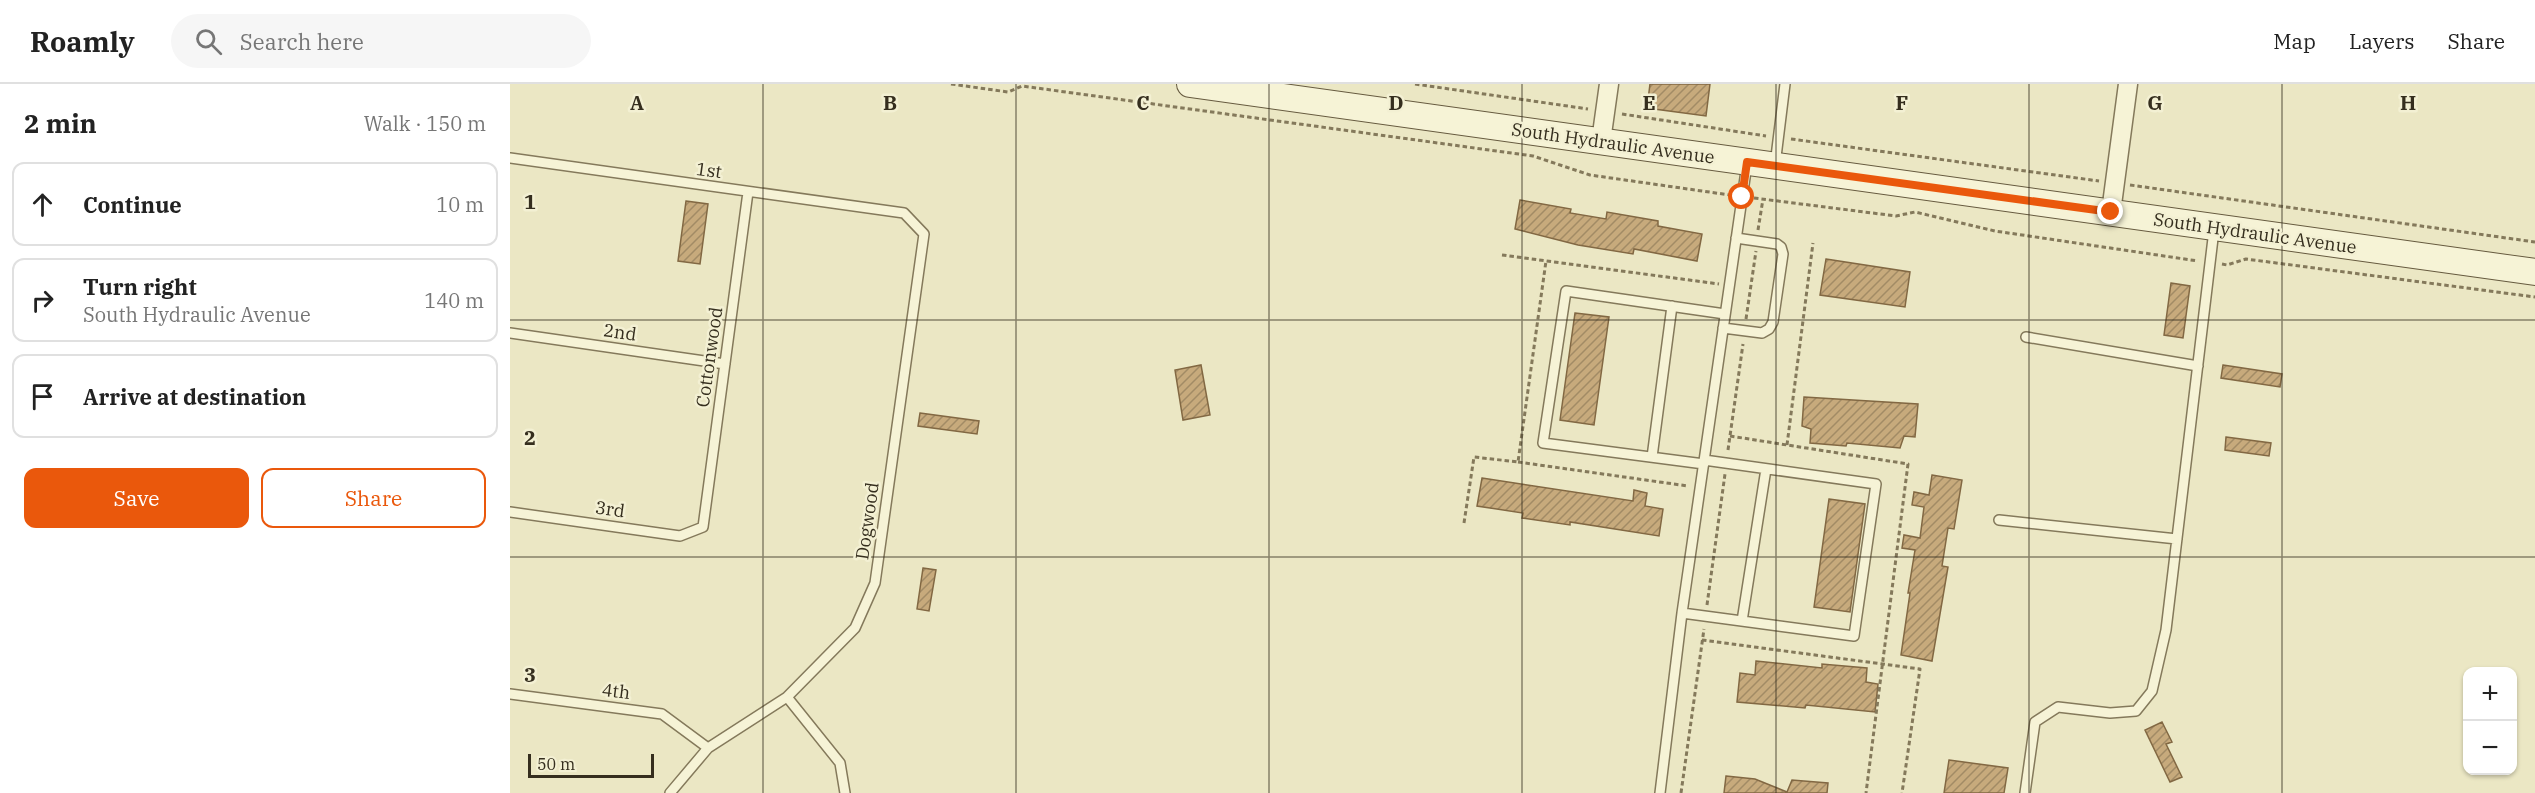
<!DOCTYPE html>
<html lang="en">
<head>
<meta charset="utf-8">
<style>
	body { margin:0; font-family:"IBM Plex Serif",serif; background:#f6f6f6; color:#222 }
	.controls { position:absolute; right:18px; bottom:18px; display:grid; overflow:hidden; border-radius:12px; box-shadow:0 2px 4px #0004 }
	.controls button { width:54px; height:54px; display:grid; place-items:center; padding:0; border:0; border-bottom:2px solid #e0e0e0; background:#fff; color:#222; font:30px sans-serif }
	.scale { position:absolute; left:18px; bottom:15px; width:126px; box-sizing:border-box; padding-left:6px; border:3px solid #352e1e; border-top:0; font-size:16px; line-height:21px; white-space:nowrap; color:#352e1e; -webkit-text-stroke:4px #f3f0d3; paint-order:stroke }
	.stop { position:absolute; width:18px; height:18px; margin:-14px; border:4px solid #ea580c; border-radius:50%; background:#fff }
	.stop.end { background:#ea580c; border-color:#fff; box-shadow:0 2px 6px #0008 }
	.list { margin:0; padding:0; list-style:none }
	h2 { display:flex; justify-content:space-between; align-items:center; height:78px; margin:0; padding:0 24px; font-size:26px }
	h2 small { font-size:20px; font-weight:400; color:#767676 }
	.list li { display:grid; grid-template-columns:39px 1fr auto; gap:18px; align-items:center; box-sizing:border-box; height:84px; margin:0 12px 12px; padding:0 12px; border:2px solid #e0e0e0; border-radius:12px }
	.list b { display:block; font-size:22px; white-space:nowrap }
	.list p { margin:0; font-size:20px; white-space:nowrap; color:#767676 }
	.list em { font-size:20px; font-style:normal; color:#767676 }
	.actions { display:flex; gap:12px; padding:18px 24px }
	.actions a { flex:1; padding:14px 0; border:2px solid #ea580c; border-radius:12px; text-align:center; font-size:21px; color:#ea580c }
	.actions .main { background:#ea580c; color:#fff }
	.icon { flex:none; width:33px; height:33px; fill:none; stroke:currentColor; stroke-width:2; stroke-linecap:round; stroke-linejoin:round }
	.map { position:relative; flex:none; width:2025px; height:709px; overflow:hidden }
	header { display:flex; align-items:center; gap:36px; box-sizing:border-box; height:84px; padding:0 30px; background:#fff; border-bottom:2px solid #e0e0e0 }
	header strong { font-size:28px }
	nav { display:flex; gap:33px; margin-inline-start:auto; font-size:21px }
	.search { width:420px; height:54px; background:#f6f6f6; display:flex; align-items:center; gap:15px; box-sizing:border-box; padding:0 21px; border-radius:33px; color:#767676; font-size:22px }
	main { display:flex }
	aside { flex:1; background:#fff }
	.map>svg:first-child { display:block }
	.building { fill:url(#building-hatch); stroke:#826843; stroke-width:1.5 }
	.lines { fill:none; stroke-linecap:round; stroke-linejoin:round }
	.lane-casing { stroke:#84795b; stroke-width:12 }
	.street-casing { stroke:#84795b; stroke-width:21 }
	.secondary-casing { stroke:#665a3f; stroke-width:28 }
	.path { stroke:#84795b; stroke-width:3; stroke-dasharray:4.5 3; stroke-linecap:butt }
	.lane { stroke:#f6f3d6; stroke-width:9 }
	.street { stroke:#f6f3d6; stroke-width:18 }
	.secondary { stroke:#f6f3d6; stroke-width:26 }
	.route { stroke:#ea580c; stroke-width:8 }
	.grid { fill:none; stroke:#352e1e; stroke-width:1.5; stroke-opacity:0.55 }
	.labels { text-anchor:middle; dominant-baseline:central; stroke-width:5; stroke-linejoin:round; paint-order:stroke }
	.street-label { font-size:18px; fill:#352e1e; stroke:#f3f0d3 }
	.grid-label { font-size:20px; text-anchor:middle; font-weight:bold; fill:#352e1e; stroke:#f3f0d3; stroke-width:5; stroke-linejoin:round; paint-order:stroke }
</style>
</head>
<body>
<header>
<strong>Roamly</strong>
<div class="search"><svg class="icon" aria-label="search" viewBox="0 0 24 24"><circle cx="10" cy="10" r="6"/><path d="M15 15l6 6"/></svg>Search here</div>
<nav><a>Map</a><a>Layers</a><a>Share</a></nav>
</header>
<main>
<aside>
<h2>2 min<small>Walk · 150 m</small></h2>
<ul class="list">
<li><svg class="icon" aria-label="ahead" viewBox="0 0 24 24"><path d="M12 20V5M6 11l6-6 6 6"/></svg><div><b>Continue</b></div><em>10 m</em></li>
<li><svg class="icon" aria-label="right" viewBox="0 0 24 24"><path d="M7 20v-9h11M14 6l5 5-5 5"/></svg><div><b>Turn right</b><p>South Hydraulic Avenue</p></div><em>140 m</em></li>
<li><svg class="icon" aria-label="arrive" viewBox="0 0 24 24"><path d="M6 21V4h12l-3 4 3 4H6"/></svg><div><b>Arrive at destination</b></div></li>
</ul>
<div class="actions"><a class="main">Save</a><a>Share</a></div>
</aside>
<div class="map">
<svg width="2025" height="709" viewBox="0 0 2025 709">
	<defs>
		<pattern id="building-hatch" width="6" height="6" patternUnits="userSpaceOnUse" patternTransform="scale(1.5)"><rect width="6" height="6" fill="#c7aa7c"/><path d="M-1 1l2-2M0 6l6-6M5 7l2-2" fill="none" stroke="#a28b65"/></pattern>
	</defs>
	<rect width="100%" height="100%" fill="#ebe7c4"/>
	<path class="building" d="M1140,0H1200L1196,32L1137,24Z
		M1010,116L1061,125L1060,129L1096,135L1097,128L1148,137V142L1192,150L1187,177L1124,165L1123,170L1068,161L1005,145Z
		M176,117L198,120L190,180L168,177Z
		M1316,175L1400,188L1395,223L1310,211Z
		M1661,199L1680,202L1673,254L1654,251Z
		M1065,229L1099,233L1084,341L1050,336Z
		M691,281L700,331L673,336L665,286Z
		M1713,281L1772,290L1770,303L1711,294Z
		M1294,313L1408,320L1405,353L1394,352L1390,364L1337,359L1336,362L1300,359L1301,345L1292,342Z
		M410,329L469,337L467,350L408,342Z
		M1716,353L1761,359L1759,372L1715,366Z
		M1422,391L1452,396L1444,445L1438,444L1432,482L1438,483L1422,577L1391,571L1400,509H1398L1405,466L1392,464L1394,451L1410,454L1414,423L1402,421L1404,408L1419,411Z
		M972,394L1123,417L1124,406L1137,409L1135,422L1153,425L1149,452L1060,438V441L1012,434L1013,429L967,422Z
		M1319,415L1355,420L1340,528L1304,523Z
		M413,484L426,486L419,527L407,525Z
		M1246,577L1312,584V580L1357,584L1356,598L1368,600L1365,628L1296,621L1295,624L1227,618L1230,589L1245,591Z
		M1652,638L1662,658L1656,660L1672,693L1660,698L1635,646Z
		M1439,676L1498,684L1494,709H1434Z
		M1216,692L1245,695L1277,708L1282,696L1318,699L1317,709H1214Z"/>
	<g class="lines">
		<g class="lane-casing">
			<path id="lane" d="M0,74L394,129L414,150L365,499L345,544L277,613L330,679L335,709
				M1265,81L1275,0
				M1213,244L1252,249L1259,245L1263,238L1273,170L1271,163L1267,160L1226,154
				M0,249L215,280
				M1516,253L1688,282
				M1142,373L1162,222
				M1194,380L1033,359L1056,207L1215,230
				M0,428L170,452L193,443L238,108
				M1489,436L1667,455
				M1172,529L1344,552L1366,400L1194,376
				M1232,537L1256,385
				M0,610L152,630L198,664
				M160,709L198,664L277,613
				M1150,709L1172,529L1237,80
				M1515,709L1525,638L1548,623L1600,629L1626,627L1642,607L1656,546L1704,146"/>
		</g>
		<g class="street-casing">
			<path id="street" d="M1091,57L1099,0
				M1601,128L1618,0"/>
		</g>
		<g class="secondary-casing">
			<path id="secondary" d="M680,0L2025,188"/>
		</g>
		<path class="path" d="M441,0L498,8L512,2L1023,72L1080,91L1220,111
			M905,0L1078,25
			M1112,30L1256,52
			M1281,55L1589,97
			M1620,101L2025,158
			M1244,114L1386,132L1405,128L1485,147L1688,177
			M1248,146L1253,115
			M992,171L1209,200
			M1712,180L1717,181L1736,175L2025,213
			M1236,235L1246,167
			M1220,352L1398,380L1356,709
			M1277,361L1303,159
			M1218,366L1233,260
			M1008,378L1178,402
			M954,439L964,373L1008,378L1036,177
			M1197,521L1215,390
			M1192,556L1410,585L1392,709
			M1171,709L1194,545"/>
		<use href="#lane" class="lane"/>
		<use href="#street" class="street"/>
		<use href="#secondary" class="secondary"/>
	</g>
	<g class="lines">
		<path class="route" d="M1232,113L1237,78L1601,128"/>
	</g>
	<path class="grid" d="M253,0V709M506,0V709M759,0V709M1012,0V709M1266,0V709M1519,0V709M1772,0V709M0,236H2025M0,473H2025"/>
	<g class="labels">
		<g class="street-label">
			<text transform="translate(1103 59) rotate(8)">South Hydraulic Avenue</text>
			<text transform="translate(199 86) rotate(8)">1st</text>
			<text transform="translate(1745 149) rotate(8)">South Hydraulic Avenue</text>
			<text transform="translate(110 248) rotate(8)">2nd</text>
			<text transform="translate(199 273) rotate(-82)">Cottonwood</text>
			<text transform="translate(100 425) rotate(8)">3rd</text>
			<text transform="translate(357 437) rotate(-82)">Dogwood</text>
			<text transform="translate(106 607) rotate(7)">4th</text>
		</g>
	</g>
	<g class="grid-label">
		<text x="127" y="26">A</text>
		<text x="380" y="26">B</text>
		<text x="633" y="26">C</text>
		<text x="886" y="26">D</text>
		<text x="1139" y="26">E</text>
		<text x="1392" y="26">F</text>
		<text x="1645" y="26">G</text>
		<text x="1898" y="26">H</text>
		<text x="20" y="125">1</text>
		<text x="20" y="361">2</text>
		<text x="20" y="598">3</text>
	</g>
</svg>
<div class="controls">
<button>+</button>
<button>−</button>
</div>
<div class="scale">50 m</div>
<div class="stop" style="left:1232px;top:113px"></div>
<div class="stop end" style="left:1601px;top:128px"></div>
</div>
</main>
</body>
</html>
